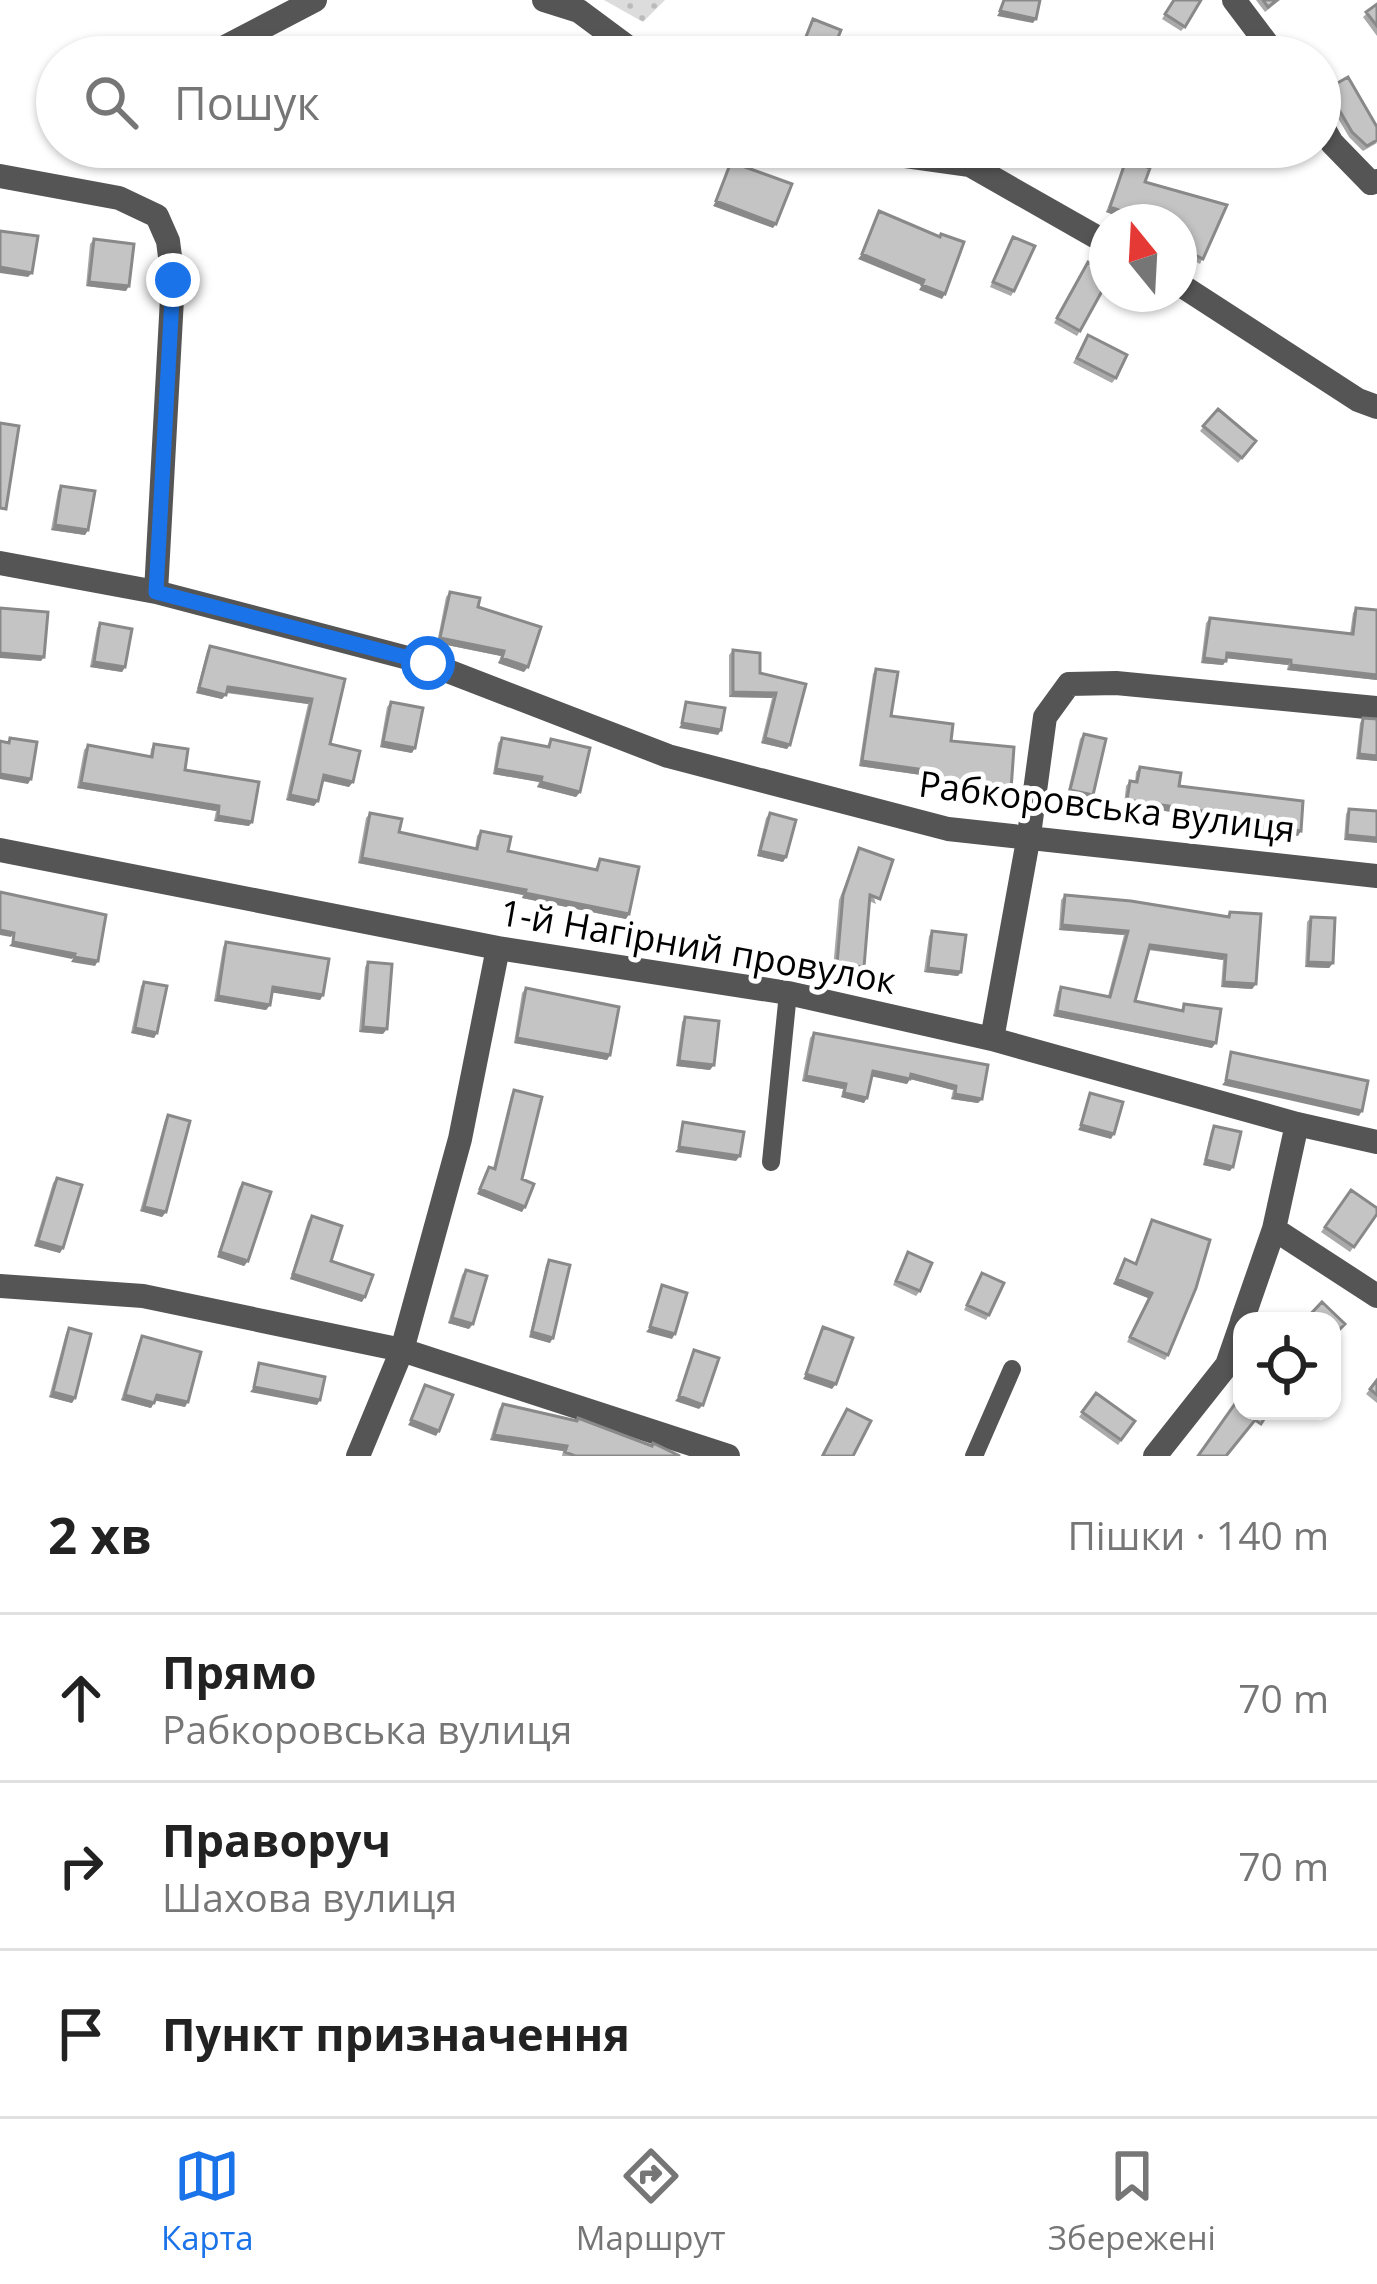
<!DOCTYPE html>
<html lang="uk">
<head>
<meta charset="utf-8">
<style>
	body { margin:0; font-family:"Open Sans",sans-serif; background:#f6f6f6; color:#222 }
	.controls { position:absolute; right:36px; bottom:36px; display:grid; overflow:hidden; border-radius:24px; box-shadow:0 3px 9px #0004 }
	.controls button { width:108px; height:108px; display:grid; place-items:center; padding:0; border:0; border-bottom:3px solid #e0e0e0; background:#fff; color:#222; font:60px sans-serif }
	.compass { position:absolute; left:1089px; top:204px; width:108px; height:108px; border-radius:50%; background:#fff; box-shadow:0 3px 9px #0004; rotate:342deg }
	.stop { position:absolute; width:36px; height:36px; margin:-27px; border:9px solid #1a73e8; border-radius:50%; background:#fff }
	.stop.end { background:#1a73e8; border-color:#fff; box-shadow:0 3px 12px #0008 }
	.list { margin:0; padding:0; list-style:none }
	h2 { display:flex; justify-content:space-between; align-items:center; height:156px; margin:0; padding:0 48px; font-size:51px }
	h2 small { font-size:39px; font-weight:400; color:#767676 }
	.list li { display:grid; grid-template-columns:78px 1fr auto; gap:36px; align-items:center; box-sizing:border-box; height:168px; padding:0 48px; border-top:3px solid #e0e0e0 }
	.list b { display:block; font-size:45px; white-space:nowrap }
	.list p { margin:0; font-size:39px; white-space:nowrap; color:#767676 }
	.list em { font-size:39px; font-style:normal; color:#767676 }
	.icon { flex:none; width:66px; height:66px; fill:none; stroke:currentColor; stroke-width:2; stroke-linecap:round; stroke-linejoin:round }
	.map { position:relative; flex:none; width:1377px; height:1456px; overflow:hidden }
	.search { position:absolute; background:#fff; box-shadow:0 3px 9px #0004; left:36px; right:36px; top:36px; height:132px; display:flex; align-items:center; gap:30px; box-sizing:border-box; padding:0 42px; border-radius:66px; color:#767676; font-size:45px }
	.sheet { height:660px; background:#fff }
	nav { display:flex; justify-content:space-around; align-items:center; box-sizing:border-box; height:168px; border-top:3px solid #e0e0e0; background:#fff; font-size:33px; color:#767676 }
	nav a { display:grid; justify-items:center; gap:6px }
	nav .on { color:#1a73e8 }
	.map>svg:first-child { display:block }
	.grass { fill:url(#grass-dots) }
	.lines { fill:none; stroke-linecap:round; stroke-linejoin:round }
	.lane { stroke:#555; stroke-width:18 }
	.street { stroke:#555; stroke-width:24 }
	.wall { fill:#a9a9a9 }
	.shaded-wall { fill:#898989 }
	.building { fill:#c4c4c4; stroke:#898989; stroke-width:3 }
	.route { stroke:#1a73e8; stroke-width:15 }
	.labels { text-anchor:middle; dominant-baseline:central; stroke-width:10; stroke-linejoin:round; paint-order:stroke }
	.street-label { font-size:36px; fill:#000; stroke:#fff }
</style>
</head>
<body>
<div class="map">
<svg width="1377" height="1456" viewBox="0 0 1377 1456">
	<defs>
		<pattern id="grass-dots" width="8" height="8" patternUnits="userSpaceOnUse" patternTransform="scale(3)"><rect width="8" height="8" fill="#dcdcdc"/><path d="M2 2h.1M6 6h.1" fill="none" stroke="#bbb" stroke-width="1.8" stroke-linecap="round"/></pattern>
	</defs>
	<rect width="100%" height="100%" fill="#fff"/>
	<path class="grass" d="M604,0H665L643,22Z"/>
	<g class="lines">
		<path class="lane" d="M771,1162L788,993
			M974,1456L1012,1369"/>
		<path class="street" d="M544,0L579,11L641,57
			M1234,0L1277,57
			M206,57L315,0
			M1320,122L1332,143L1371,183L1377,181
			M866,147L884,153L970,165L1107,243
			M0,176L119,198L157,216L168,241L173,280L156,592
			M1179,284L1358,400L1377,407
			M0,563L156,592L427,663L668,756L948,829L1377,876
			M0,850L498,948L788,993L992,1039L1297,1124L1377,1142
			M992,1039L1029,835L1045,717L1069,684L1116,683L1377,708
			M1274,1229L1377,1296
			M0,1286L143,1296L402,1350L728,1456
			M1242,1321L1274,1229L1297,1124
			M358,1456L402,1350L460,1139L498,948
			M1155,1456L1227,1365L1242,1322"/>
	</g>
	<path class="wall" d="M1174,0L1185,27L1181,31L1162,19Z
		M1256,0H1280L1265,12Z
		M1377,4V36L1363,17Z
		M1327,89L1377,143L1363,151L1349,137L1324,94Z
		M1253,147H1285L1277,162L1252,148Z
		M1126,160L1150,168L1145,182L1227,205L1200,264L1179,253V222H1135L1106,212Z
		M1013,237L1014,291L1011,296L990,287Z
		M94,239L126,291L86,286L90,244Z
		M1085,267L1107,282L1077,336L1054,323Z
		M1085,340L1116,378L1112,383L1073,363Z
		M1218,409L1256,441L1238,463L1200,431Z
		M61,486L88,530L85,535L51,530L58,491Z
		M450,592L478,607L524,672L498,663L501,656L437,643L446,597Z
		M1356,608L1377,610V680L1287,670L1288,665L1227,658L1223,665L1201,663L1206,623L1210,618L1350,634L1353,613Z
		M100,623L125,667L122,672L90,667L97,628Z
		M210,646L345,679L330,744L349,787L322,781L314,806L286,800L308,704L226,693L222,699L196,693L207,651Z
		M733,650L760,673L806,684L787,749L761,743L772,698L729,697V655Z
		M876,669L891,716L951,741L1011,790L1007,795L971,792V788L921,781V775L859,766L873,674Z
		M391,702L412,753L380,747L387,707Z
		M1363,718L1377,719V761L1356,759L1360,723Z
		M1084,734L1093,795L1089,800L1067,795L1080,739Z
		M502,738L547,746L551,739L580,792L576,797L537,787L539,782L493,774L498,743Z
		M154,744L185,770L249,826L214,821L216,811L77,788L84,750L88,745L150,756L151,749Z
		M1140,767L1179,786L1298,836L1206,822V817L1124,805L1126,786L1130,781L1135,782L1136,772Z
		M1349,809L1377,811L1344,840L1346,814Z
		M370,813L399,832L475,849L477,836L481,831L508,851L595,869L600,859L629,914L626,919L522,898L523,895L358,863L366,818Z
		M770,813L786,857L783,862L757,856L766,818Z
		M859,848L876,904L869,901L864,967L860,972L833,969L839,900Z
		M1065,895L1227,916L1230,912L1256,984L1252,989L1221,987L1223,960L1148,950L1135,1001L1181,1010L1184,1004L1212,1048L1053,1016L1058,992L1061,987L1108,996L1124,935L1059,930L1061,900Z
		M1311,917L1333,963L1329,968L1305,967L1307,922Z
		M932,931L958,976L924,972L929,936Z
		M226,942L323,995L320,1000L272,992L270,1005L266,1010L214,1001L223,947Z
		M368,962L383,1034L359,1032L365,967Z
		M144,982L157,1033L154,1038L131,1033L141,986Z
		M526,988L610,1055L607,1060L514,1043L522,993Z
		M685,1017L710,1070L676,1066L682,1022Z
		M814,1033L988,1065L982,1099L978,1103L951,1099L953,1090L910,1079L907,1084L872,1076L864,1103L841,1097L843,1089L802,1081L810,1038Z
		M514,1090L522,1179V1212L477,1194L486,1172L489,1167L493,1168L511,1095Z
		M168,1115L166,1212L162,1217L140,1211L165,1120Z
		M1214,1126L1230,1171L1203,1165L1211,1131Z
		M57,1178L60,1253L34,1246L53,1183Z
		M243,1183L248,1261L244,1266L217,1257L239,1188Z
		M1351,1190L1377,1214L1350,1252L1321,1232Z
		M312,1216L331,1261L362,1302L290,1279L308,1221Z
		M1152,1220L1168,1355L1165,1360L1127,1342L1148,1298L1113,1284L1125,1259L1135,1263Z
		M908,1252L920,1291L916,1296L893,1285Z
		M549,1260L550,1343L529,1337L546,1265Z
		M466,1270L469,1329L448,1323L462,1275Z
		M982,1273L989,1315L986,1320L964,1310Z
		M69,1328L75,1398L72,1403L49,1397L66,1333Z
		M142,1336L185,1407L155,1400L151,1408L121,1400L139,1341Z
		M1377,1380V1403L1366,1394Z
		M1096,1393L1135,1421L1118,1445L1079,1417Z
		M503,1404L680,1456H562L563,1451L490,1440L499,1409Z"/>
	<path class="shaded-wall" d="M1000,11L1036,19L1033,23L997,16Z
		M716,201L776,224L773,228L713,206Z
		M1110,207L1152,222H1135L1106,212Z
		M862,254L924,280L921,285L858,259Z
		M0,267L32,273L28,277L0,273Z
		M89,282L129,286L126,291L86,286Z
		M922,285L945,294L942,299L919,290Z
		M55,525L88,530L85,535L51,530Z
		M440,638L504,651L501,656L437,643Z
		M0,653L44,657L41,661L0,658Z
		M1227,653L1291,660L1288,665L1224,658Z
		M502,658L528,667L524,672L498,663Z
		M1204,658L1226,661L1223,665L1201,663Z
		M94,662L125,667L122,672L90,667Z
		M1291,665L1377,675V680L1287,670Z
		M228,687L312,699L308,704L224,692Z
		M199,688L226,695L222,699L196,693Z
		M733,692L776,693L772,698L729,697Z
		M682,723L721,730L718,735L679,728Z
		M765,738L790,745L787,749L761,743Z
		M383,742L415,748L412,753L380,747Z
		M1359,754L1377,756V761L1356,759Z
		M862,761L925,770L921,775L859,766Z
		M496,769L542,777L539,782L493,774Z
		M0,774L31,779L28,784L0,779Z
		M324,775L353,782L349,787L320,780Z
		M924,776L974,783L971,788L921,781Z
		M541,782L580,792L576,797L537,787Z
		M81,783L219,806L216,811L77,788Z
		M974,787L1011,790L1007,795L971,792Z
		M1070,790L1093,795L1089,800L1067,795Z
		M290,795L318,801L314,806L286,800Z
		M1127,800L1210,812L1206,817L1124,805Z
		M218,816L252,822L249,826L214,821Z
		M1209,817L1301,831L1298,836L1206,822Z
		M1347,835L1377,838V843L1344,840Z
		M760,851L786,857L783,862L757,856Z
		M362,858L526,890L523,895L358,863Z
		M525,893L629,914L626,919L522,898Z
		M1062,925L1128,931L1124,935L1059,930Z
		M0,930L14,933L11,937L0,935Z
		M13,942L75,954L72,959L9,946Z
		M1150,945L1226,955L1223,960L1146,949Z
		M74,957L98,961L95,966L71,962Z
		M1308,962L1333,963L1329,968L1305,967Z
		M837,964L864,967L860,972L833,969Z
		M928,968L961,972L958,976L924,972Z
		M1224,982L1256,984L1252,989L1221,987Z
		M273,987L323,995L320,1000L269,992Z
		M218,996L270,1005L266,1010L214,1001Z
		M1057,1011L1216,1043L1212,1048L1053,1016Z
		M363,1027L387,1029L383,1034L359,1032Z
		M135,1028L157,1033L154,1038L131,1033Z
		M517,1038L610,1055L607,1060L514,1043Z
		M679,1061L714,1065L710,1070L676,1066Z
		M873,1071L911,1074L956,1086L953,1090L910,1079L907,1084L870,1076Z
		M806,1076L846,1084L843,1089L802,1081Z
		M1226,1080L1362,1111L1359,1116L1222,1085Z
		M844,1093L867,1098L864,1103L841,1097Z
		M955,1094L982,1099L978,1103L951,1099Z
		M1081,1125L1114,1134L1111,1139L1078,1130Z
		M679,1147L740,1156L736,1161L675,1152Z
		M1206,1160L1233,1167L1230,1171L1203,1165Z
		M480,1189L525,1207L522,1212L477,1194Z
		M144,1207L166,1212L162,1217L140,1211Z
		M38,1241L63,1248L60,1253L34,1246Z
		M220,1252L248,1261L244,1266L217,1257Z
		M293,1274L365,1297L362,1302L290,1279Z
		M1117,1279L1152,1293L1148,1298L1113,1284Z
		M452,1318L473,1324L469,1329L448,1323Z
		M650,1327L675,1334L672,1339L646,1332Z
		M532,1332L553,1338L550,1343L529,1337Z
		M806,1374L836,1384L832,1389L803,1379Z
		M254,1387L320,1400L317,1405L250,1392Z
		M53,1392L75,1398L72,1403L49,1397Z
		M125,1395L154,1403L151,1408L121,1400Z
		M157,1395L188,1402L185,1407L153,1400Z
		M679,1396L703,1405L699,1409L675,1401Z
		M411,1420L439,1431L436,1436L408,1425Z
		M494,1435L567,1446L563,1451L490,1440Z"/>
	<path class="building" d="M1004,0H1040L1036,19L1000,11Z
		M1174,0H1201L1185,27L1165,14Z
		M1263,0H1277L1268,7Z
		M1377,4V26L1366,12Z
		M813,19L841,30L830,57H798Z
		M939,42L974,49L973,57H936Z
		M1348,77L1377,127V140L1367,146L1352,132L1327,89Z
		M1262,147H1285L1280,157Z
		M1126,160L1150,168L1145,182L1227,205L1203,259L1179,247V222H1152L1110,207Z
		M731,162L792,184L776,224L716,201Z
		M879,211L940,237L941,234L964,242L945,294L922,285L924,280L862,254Z
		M0,231L38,236L32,273L0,267Z
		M1013,237L1035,246L1014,291L993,282Z
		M94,239L134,244L129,286L89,282Z
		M1088,262L1107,273V282L1080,331L1057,318Z
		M1088,335L1127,355L1116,378L1077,358Z
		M1218,409L1256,441L1242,458L1203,426Z
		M0,423L19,426L6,509L0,508Z
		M61,486L95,491L88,530L55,525Z
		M450,592L480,598L478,607L541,627L528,667L502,658L504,651L440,638Z
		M0,608L48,612L44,657L0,653Z
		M1356,608L1377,610V675L1291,665V660L1227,653L1226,661L1204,658L1210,618L1353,634Z
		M100,623L132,629L125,667L94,662Z
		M210,646L345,679L330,744L360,751L353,782L324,775L318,801L290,795L312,699L228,687L226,695L199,688Z
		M733,650L760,653V673L806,684L790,745L765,738L776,693L733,692Z
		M876,669L898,672L891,716L953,724L951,741L1014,747L1011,790L974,787V783L924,776L925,770L862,761Z
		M391,702L423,708L415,748L383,742Z
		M686,702L725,708L721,730L682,723Z
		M1363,718L1377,719V756L1359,754Z
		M1084,734L1106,739L1093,795L1070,790Z
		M10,738L37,742L31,779L0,774V741L9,743Z
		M502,738L549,747L551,739L590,748L580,792L541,782L542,777L496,769Z
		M154,744L188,749L185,770L259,782L252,822L218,816L219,806L81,783L88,745L152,757Z
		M1140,767L1181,773L1179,786L1303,801L1301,831L1209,817L1210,812L1127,800L1130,781L1137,782Z
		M1349,809L1377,811V838L1347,835Z
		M370,813L402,819L399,832L477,849L481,831L511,837L508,851L597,870L600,859L639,867L629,914L525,893L526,890L362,858Z
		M770,813L796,820L786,857L760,851Z
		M859,848L893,860L880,899L870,895L864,967L837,964L843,895Z
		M0,892L106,915L98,961L74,957L75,954L13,942L14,933L0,930Z
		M1065,895L1131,901L1229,917L1230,912L1261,914L1256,984L1224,982L1226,955L1150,945L1135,1001L1183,1011L1184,1004L1221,1009L1216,1043L1057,1011L1061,987L1110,997L1128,931L1062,925Z
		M1311,917L1335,918L1333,963L1308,962Z
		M932,931L966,935L961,972L928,968Z
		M226,942L329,959L323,995L273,987L270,1005L218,996Z
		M368,962L392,964L387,1029L363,1027Z
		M144,982L167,986L157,1033L135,1028Z
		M526,988L619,1007L610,1055L517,1038Z
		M685,1017L719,1021L714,1065L679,1061Z
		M814,1033L988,1065L982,1099L955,1094L956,1086L911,1074L910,1079L873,1071L867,1098L844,1093L846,1084L806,1076Z
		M1231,1052L1368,1081L1362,1111L1226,1080Z
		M514,1090L542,1097L522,1179L534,1184L525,1207L480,1189L489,1167L495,1169Z
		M1090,1093L1123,1102L1114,1134L1081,1125Z
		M168,1115L190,1121L166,1212L144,1207Z
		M683,1122L744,1132L740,1156L679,1147Z
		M1214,1126L1241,1132L1233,1167L1206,1160Z
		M57,1178L82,1185L63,1248L38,1241Z
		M243,1183L271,1192L248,1261L220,1252Z
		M1351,1190L1377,1208V1214L1354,1247L1325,1227Z
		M312,1216L342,1226L331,1261L373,1275L365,1297L293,1274Z
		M1152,1220L1210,1240L1196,1288L1168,1355L1130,1337L1152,1293L1117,1279L1125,1259L1136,1264Z
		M908,1252L932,1263L920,1291L896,1281Z
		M549,1260L570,1265L553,1338L532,1332Z
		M466,1270L487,1276L473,1324L452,1318Z
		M982,1273L1004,1283L989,1315L967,1305Z
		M662,1285L687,1293L675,1334L650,1327Z
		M1322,1302L1345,1324L1332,1337V1321H1304Z
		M823,1327L853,1338L836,1384L806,1374Z
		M69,1328L91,1334L75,1398L53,1392Z
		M142,1336L201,1352L188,1402L157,1395L154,1403L125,1395Z
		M694,1350L719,1358L703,1405L679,1396Z
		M259,1363L325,1377L320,1400L254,1387Z
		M1377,1380V1395L1370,1389Z
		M425,1385L453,1395L439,1431L411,1420Z
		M1096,1393L1135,1421L1121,1440L1082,1412Z
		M1242,1394V1411H1269L1261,1424L1255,1420L1226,1456H1198Z
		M503,1404L577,1421L578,1418L652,1446L653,1443L680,1456H575L565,1452L567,1446L494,1435Z
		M847,1409L871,1421L853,1456H826L823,1455Z"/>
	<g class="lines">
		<path class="route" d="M173,280L156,592L428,663"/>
	</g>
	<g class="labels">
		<g class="street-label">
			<text transform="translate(1107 806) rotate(7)">Рабкоровська вулиця</text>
			<text transform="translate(698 946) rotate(10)">1-й Нагірний провулок</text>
		</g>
	</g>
</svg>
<div class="controls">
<button><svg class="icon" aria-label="locate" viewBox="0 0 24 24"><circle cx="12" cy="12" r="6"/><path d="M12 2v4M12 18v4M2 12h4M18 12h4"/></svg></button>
</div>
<svg class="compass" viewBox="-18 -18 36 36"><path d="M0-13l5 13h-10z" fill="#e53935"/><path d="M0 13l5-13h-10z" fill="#767676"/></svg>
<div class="stop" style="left:428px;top:663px"></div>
<div class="stop end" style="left:173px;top:280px"></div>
<div class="search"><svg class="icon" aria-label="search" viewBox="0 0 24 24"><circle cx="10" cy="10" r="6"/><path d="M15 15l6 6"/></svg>Пошук</div>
</div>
<section class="sheet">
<h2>2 хв<small>Пішки · 140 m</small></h2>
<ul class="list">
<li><svg class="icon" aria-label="ahead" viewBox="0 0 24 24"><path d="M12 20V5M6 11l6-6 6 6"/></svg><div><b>Прямо</b><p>Рабкоровська вулиця</p></div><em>70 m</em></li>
<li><svg class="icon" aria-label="right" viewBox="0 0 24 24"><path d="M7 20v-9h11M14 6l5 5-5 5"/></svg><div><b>Праворуч</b><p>Шахова вулиця</p></div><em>70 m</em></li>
<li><svg class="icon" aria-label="arrive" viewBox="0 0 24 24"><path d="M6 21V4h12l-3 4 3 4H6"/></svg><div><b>Пункт призначення</b></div></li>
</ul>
</section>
<nav>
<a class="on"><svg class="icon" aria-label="map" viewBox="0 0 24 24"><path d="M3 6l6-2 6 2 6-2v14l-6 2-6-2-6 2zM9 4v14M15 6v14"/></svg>Карта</a>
<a><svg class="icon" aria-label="directions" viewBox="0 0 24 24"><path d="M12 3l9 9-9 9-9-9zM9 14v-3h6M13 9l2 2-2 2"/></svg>Маршрут</a>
<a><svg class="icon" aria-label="saved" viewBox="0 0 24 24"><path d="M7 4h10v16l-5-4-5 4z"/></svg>Збережені</a>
</nav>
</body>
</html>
